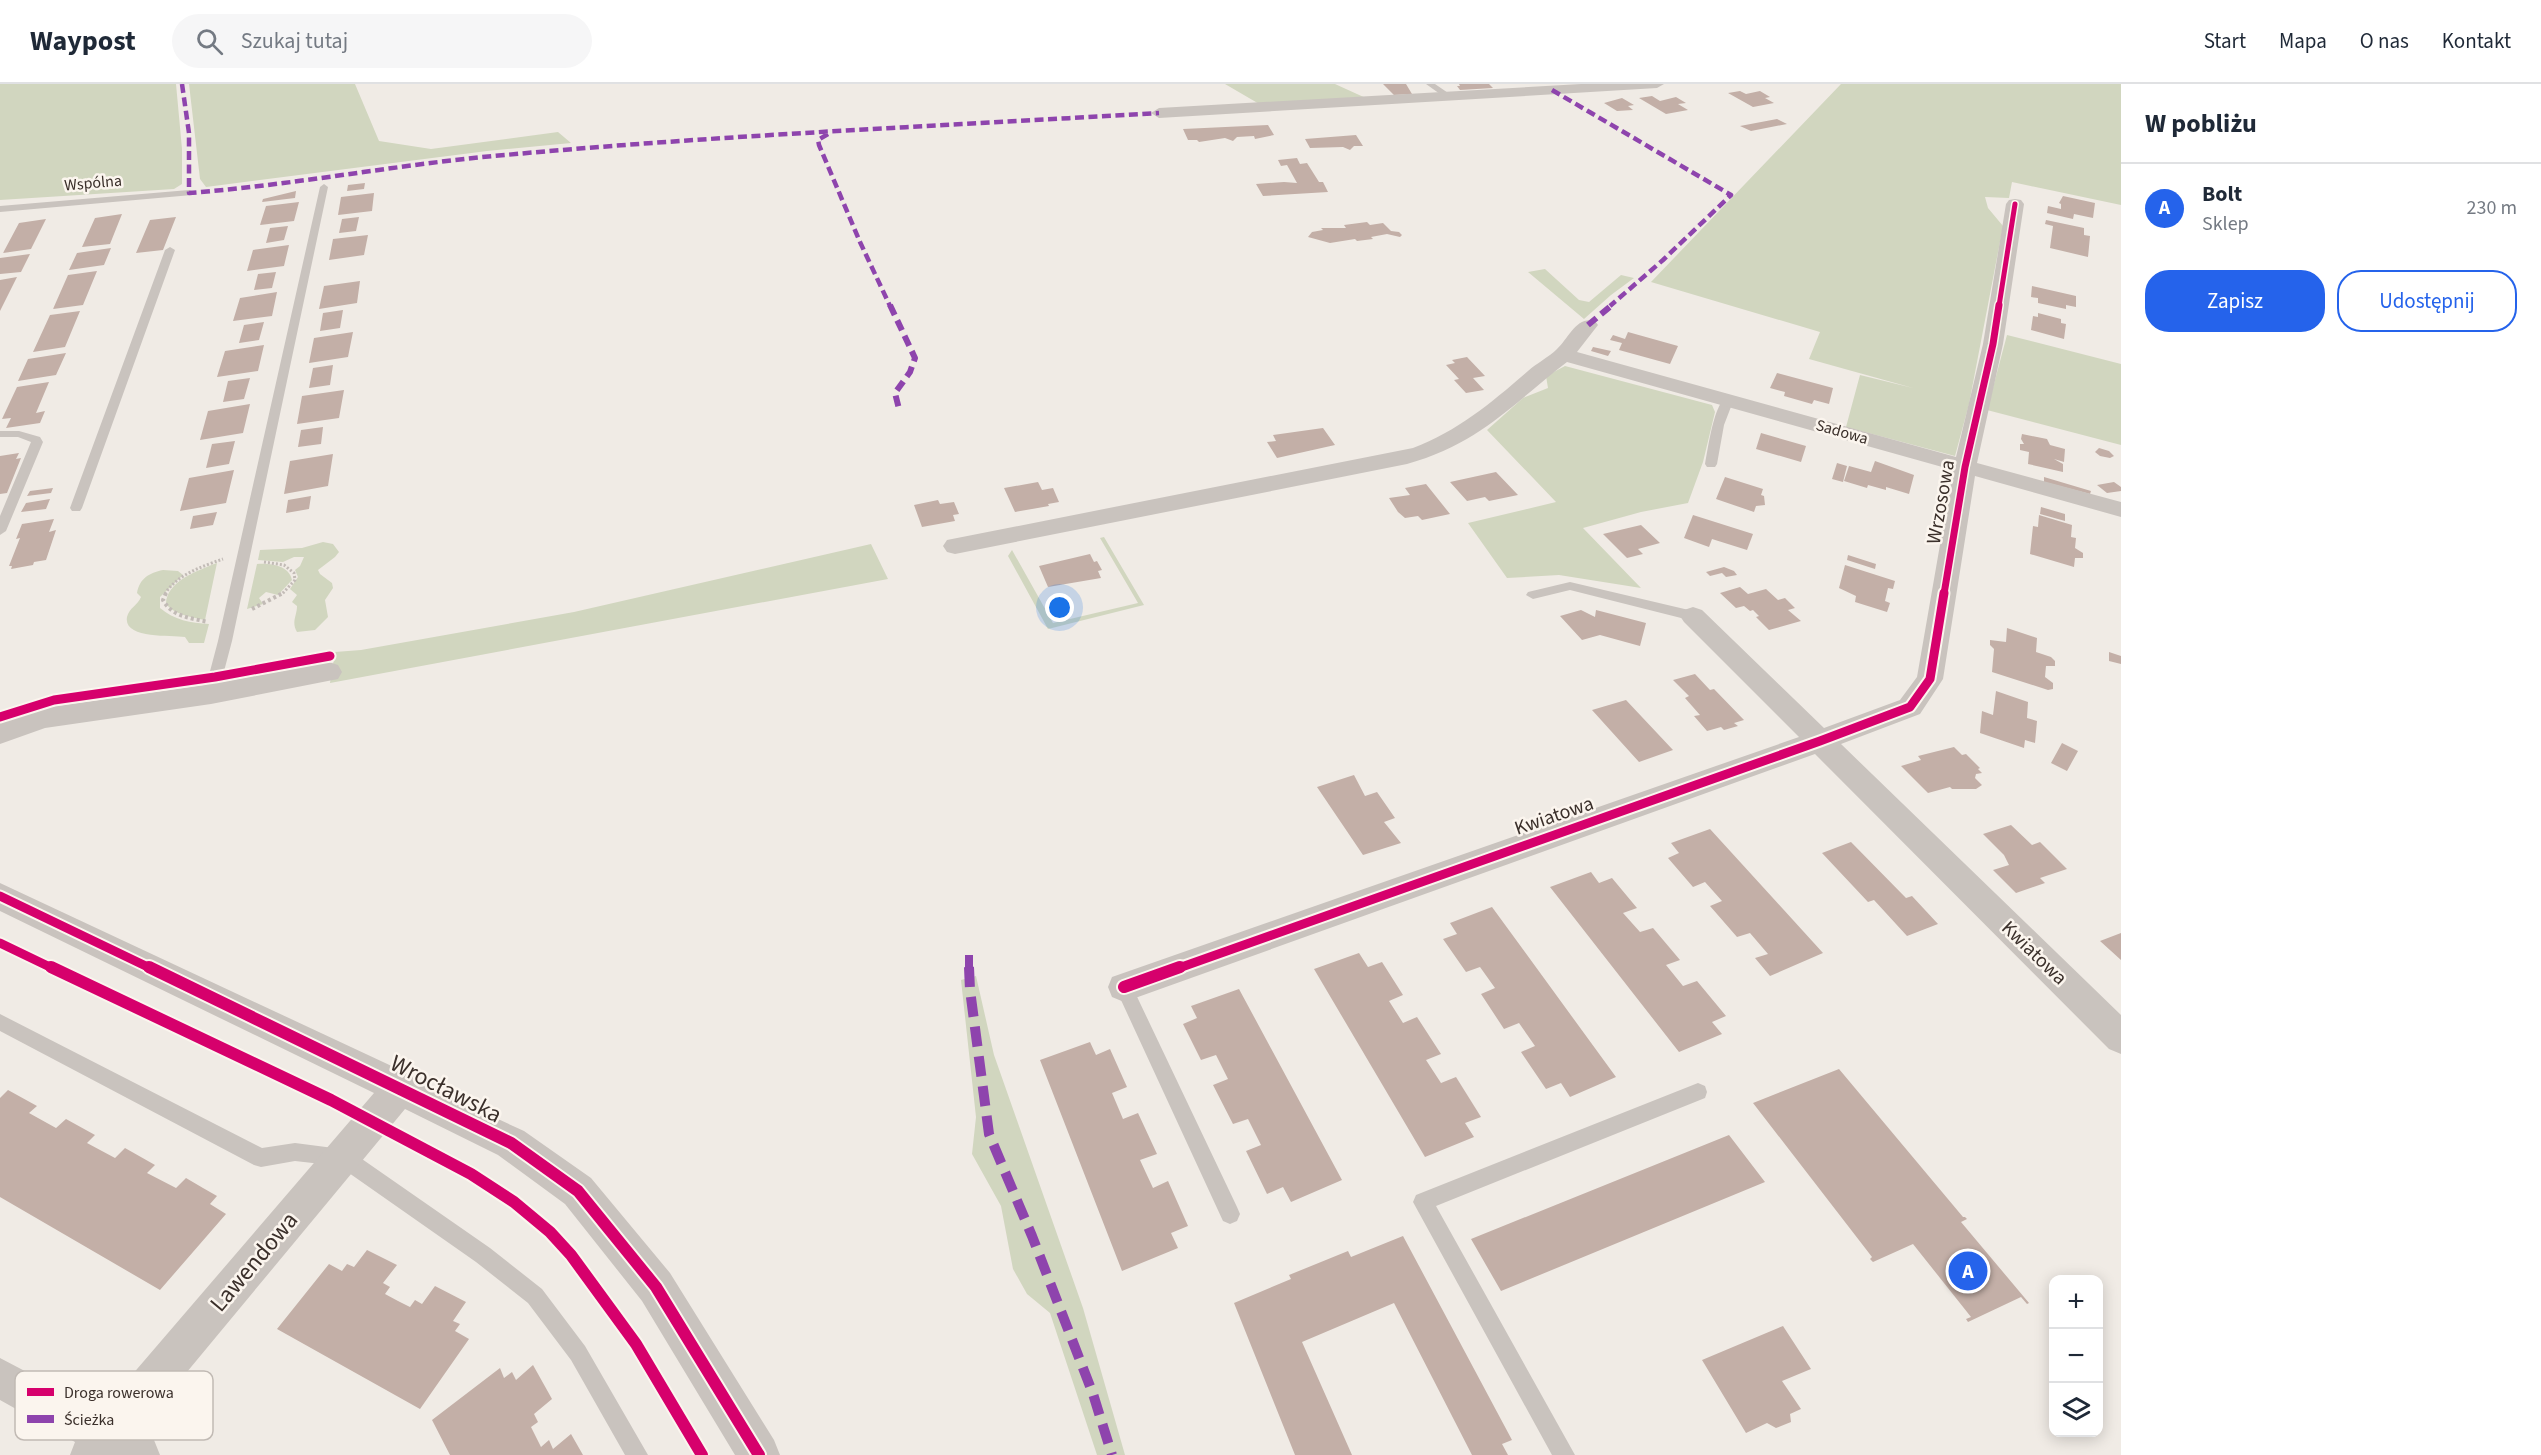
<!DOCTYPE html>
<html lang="pl">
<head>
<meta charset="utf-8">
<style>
	body { margin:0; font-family:"Source Sans 3",sans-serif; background:#f6f6f7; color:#1f2937 }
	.controls { position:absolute; right:18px; bottom:18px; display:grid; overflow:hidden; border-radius:12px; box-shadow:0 3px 15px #0003 }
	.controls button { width:54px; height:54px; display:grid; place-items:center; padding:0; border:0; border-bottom:2px solid #e0e1e3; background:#fff; color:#1f2937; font:30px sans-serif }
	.you { position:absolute; left:1060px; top:524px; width:21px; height:21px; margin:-15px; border:4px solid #fff; border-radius:50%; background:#1a73e8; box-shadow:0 0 0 9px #1a73e833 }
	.badge { display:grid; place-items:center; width:39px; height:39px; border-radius:50%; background:#2563eb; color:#fff; font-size:20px; font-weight:700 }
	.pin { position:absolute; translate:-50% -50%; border:3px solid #fff; box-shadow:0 2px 6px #0006 }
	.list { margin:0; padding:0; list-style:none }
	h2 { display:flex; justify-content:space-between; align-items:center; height:78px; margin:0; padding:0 24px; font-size:26px }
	h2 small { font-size:20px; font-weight:400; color:#747a83 }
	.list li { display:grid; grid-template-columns:39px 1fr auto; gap:18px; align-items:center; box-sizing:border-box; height:90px; padding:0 24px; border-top:2px solid #e0e1e3 }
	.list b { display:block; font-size:22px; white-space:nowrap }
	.list p { margin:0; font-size:20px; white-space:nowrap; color:#747a83 }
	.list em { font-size:20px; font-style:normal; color:#747a83 }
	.actions { display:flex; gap:12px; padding:18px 24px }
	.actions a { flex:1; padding:14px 0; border:2px solid #2563eb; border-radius:24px; text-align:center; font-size:21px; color:#2563eb }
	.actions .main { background:#2563eb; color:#fff }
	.icon { flex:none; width:33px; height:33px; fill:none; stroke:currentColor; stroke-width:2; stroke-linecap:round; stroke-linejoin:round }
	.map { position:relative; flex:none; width:2121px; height:1371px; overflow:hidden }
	header { display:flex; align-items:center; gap:36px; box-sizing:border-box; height:84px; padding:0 30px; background:#fff; border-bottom:2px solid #e0e1e3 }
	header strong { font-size:28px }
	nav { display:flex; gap:33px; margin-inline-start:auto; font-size:21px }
	.search { width:420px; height:54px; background:#f6f6f7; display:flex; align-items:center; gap:15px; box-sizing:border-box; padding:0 21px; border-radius:33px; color:#747a83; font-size:22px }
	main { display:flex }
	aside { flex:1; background:#fff }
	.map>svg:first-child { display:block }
	.green { fill:#d1d6bf }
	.building { fill:#c3afa7 }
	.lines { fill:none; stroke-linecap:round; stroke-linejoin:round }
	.path-far1 { stroke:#c2bbb6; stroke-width:3; stroke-dasharray:2 2; stroke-linecap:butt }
	.path { stroke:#c2bbb6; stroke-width:4; stroke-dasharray:3 3; stroke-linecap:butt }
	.lane { fill:#c9c3be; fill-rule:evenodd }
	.street { fill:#c9c3be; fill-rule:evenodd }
	.quiet-far3 { stroke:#8e44ad; stroke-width:4.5; stroke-dasharray:9 4.5; stroke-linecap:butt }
	.quiet-far2 { stroke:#8e44ad; stroke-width:6; stroke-dasharray:11 6; stroke-linecap:butt }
	.quiet-far1 { stroke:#8e44ad; stroke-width:8; stroke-dasharray:15 8; stroke-linecap:butt }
	.quiet { stroke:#8e44ad; stroke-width:10; stroke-dasharray:20 10; stroke-linecap:butt }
	.cycleway-far3-casing { stroke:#fbf5ee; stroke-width:8 }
	.cycleway-far2-casing { stroke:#fbf5ee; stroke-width:10 }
	.cycleway-far1-casing { stroke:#fbf5ee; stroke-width:13 }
	.cycleway-casing { stroke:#fbf5ee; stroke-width:16 }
	.cycleway-far3 { stroke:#d6006c; stroke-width:5 }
	.cycleway-far2 { stroke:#d6006c; stroke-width:7 }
	.cycleway-far1 { stroke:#d6006c; stroke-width:9 }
	.cycleway { stroke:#d6006c; stroke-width:12 }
	.labels { text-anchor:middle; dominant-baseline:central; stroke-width:5; stroke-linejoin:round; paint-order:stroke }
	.far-street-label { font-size:16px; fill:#3b302b; stroke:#fbf5ee }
	.street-label { font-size:20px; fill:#3b302b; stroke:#fbf5ee }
	.near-street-label { font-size:24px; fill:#3b302b; stroke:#fbf5ee }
	.key { fill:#fbf5ee; stroke:#c1bab4; stroke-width:1.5 }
	.key-label { font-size:16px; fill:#3b302b }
</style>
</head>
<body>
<header>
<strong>Waypost</strong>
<div class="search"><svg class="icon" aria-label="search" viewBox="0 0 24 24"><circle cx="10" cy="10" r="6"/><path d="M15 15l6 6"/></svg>Szukaj tutaj</div>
<nav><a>Start</a><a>Mapa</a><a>O nas</a><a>Kontakt</a></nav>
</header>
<main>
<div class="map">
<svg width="2121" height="1371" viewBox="0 0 2121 1371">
	<rect width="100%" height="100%" fill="#f0ebe5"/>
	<path class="green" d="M0,0H176L182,65V100L174,105L0,116Z
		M189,0H355L379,57L431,65L558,48L571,59L487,67L206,103L200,95Z
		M1225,0H1335L1368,15L1261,21Z
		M1841,0H2121V121L2012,98L2009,114L1985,113L1988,124L2003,142L1969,320L1955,372L1846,343L1860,291L1913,304L1809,275L1820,248L1651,198Z
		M1545,185L1579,216L1589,218L1621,191L1634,194L1611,211L1584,235L1528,188Z
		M2007,251L2121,280V361L1987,326Z
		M1565,282L1712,321L1715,328L1703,378L1688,419L1641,428L1583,444L1641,504L1559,491L1507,494L1468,439L1556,418L1487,346L1523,314L1548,304L1546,292Z
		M1104,453L1144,521L1048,545L1008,472L1012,466L1053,539L1138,519L1100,454Z
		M323,458L333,460L339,468L335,473L318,486L320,490L332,499L333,504L325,516L328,533L315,546L297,548C291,538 297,532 297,522L292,518L297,511L290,505L298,493L295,486L300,482L304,473H294L283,478L258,476L260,466L302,464Z
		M871,460L888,495L330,599L335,568L361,566L574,528Z
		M217,479L205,536C191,533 175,531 166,520C166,497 199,486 217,479Z
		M257,480C270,479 289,481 292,496L278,511L266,508L259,514L263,520L247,525Z
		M163,486L178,487L183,491L160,513V524C174,536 191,539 209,540L204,559H189L185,553C170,551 123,555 127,533C129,524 138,521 141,513L137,509C140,494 149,489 163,486Z
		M976,892L994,971L1083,1224L1125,1371H1097L1050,1229L1027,1210L1013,1185L1001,1122L972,1070L976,1033L961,896Z"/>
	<path class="building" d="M1383,0H1406L1412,10L1394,11Z
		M1459,0H1489L1493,4L1460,6L1457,2H1460Z
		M1740,7L1746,10L1760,7L1770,13L1765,14L1774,19L1753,23L1728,9Z
		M1652,12L1660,17L1676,13L1686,19L1678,20L1688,26L1666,30L1639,14Z
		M1622,14L1634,21L1628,22L1633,26L1617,27L1604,19Z
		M1777,35L1787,40L1751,47L1740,42Z
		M1268,41L1274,51L1255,55L1254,52L1237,53L1233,57L1225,54L1199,58L1197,56H1188L1183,45Z
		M1356,51L1363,62H1354L1350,66L1343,63L1310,64L1305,55Z
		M1297,74L1300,80L1307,79L1319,98H1323L1328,108L1263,112L1256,100L1284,98L1297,99L1287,81L1281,82L1278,76Z
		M365,99L364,105L347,107L348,101Z
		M296,107L295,114L262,118L263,115Z
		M374,109L372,127L338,131L341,113Z
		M2063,112L2095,119L2093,134L2074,130L2073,135L2047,129L2048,122L2061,125V120L2059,119Z
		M299,118L294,137L260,141L266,122Z
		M122,130L110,160L82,163L95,134Z
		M176,133L163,166L136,169L150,136Z
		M359,133L356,147L339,149L342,135Z
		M46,135L31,165L3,169L19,139Z
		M2046,136L2084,144V151L2090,152L2088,173L2050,164L2053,142L2045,140Z
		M1367,138L1370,141L1383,139L1391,147L1399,148L1402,151L1400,153L1387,150L1371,153L1373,155L1357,157L1355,155L1330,159L1308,153L1312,148L1323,146L1321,144H1346L1344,141Z
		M288,142L284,156L266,159L270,144Z
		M368,151L364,171L329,176L333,155Z
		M289,161L284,182L247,187L253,166Z
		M111,164L104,181L69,186L77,169Z
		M30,170L21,188L0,190V174Z
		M97,187L83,221L53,225L68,191Z
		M276,188L272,204L254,206L258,190Z
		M17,193L0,227V196Z
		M360,197L357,219L319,225L324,202Z
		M2032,202L2076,212V223L2066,221V225L2038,219V214L2031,213Z
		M277,208L272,232L233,237L240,214Z
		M343,226L340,244L320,247L323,229Z
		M80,227L65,263L33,268L50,231Z
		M2038,229L2061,235V239L2066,240L2064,255L2031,246L2033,232L2038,233Z
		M264,238L259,256L239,259L244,241Z
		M353,248L348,273L309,279L314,254Z
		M1628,248L1678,262L1670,280L1619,266L1622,259L1610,256L1613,251L1625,255Z
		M264,261L258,287L217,293L225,267Z
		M1593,263L1611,267L1608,272L1591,267Z
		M66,269L56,291L18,297L28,275Z
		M1467,273L1485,292L1473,294L1484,306L1466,309L1454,296L1459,295L1446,281L1455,279L1452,276Z
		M333,281L330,301L309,304L313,284Z
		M1777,289L1833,304L1829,320L1814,316L1812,320L1784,312L1785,308L1770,304Z
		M250,294L244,315L223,318L228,297Z
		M49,298L36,329L45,327L40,339L6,344L11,334L2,335L17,303Z
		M344,306L339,334L297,340L302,312Z
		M250,320L243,349L200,356L208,327Z
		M323,343L321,360L298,363L301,346Z
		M1323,344L1335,361L1277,374L1267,358L1276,357L1273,351Z
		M1761,349L1806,362L1801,378L1756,365Z
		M2022,350L2047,355L2050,361L2065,365L2064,378L2054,375L2063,380V388L2028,380L2029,368L2020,366V360H2024L2021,355Z
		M235,357L229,380L206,384L212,360Z
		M2099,364L2109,367L2114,372L2110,374L2100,372L2095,368Z
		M19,369L16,375L21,374L7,409L0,410V372Z
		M333,370L328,402L284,410L290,377Z
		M1875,377L1914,391L1909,410L1886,403V406L1868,401L1867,404L1844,397L1849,382L1871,388Z
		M1837,379L1847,382L1843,398L1832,395Z
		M234,386L226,419L180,427L189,394Z
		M1496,388L1518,411L1489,417L1485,413L1467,417L1450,398Z
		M1725,393L1763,405L1761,411L1764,412L1765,421L1756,422L1754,428L1716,415Z
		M2044,393L2091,407L2090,410L2044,398Z
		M1038,398L1042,406L1053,404L1059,418L1048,420L1049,422L1015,428L1004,404Z
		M2114,398L2121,403V407L2107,409L2097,401Z
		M1426,400L1450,430L1422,436L1418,432L1405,434L1398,428L1389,414L1410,411L1405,404Z
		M53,404L51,409L27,412L30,407Z
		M311,412L309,425L286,429L288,416Z
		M50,415L46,425L21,428L26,419Z
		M938,416L940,420L954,418L959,430L953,431L955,437L922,443L914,421Z
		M2041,423L2065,430V437L2040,430Z
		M217,428L213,441L190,445L193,432Z
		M1693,431L1753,450L1747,466L1712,455L1709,463L1684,454Z
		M2039,431L2072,441L2071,453L2076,454L2075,464L2083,469V474H2075L2074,483L2030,470L2033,442L2038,443Z
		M54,435L49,448L56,446L46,476L34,478L33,481L11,485L12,482H9L20,454L16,455L22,440Z
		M1641,441L1660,459L1638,465L1643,470L1627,474L1603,450Z
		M1090,470L1094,478L1097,477L1102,486L1098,487L1101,494L1048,503L1039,482Z
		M1848,471L1876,480L1875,485L1847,476Z
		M1845,481L1895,497L1893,505L1888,504L1885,517L1890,519L1887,528L1855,518L1856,512L1839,504Z
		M1724,483L1734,487L1737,491L1726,493L1722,489L1710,492L1706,488Z
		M1740,503L1748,510L1766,505L1778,516L1785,514L1795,524L1788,526L1801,537L1769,546L1756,533L1759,532L1753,526L1750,527L1744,522L1736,524L1720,509Z
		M1581,526L1595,533L1596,526L1646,539L1640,562L1600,551L1582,556L1560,532Z
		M2007,544L2037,554L2036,568L2051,573L2055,577V582H2046L2045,593L2053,599V605L2048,606L1992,588L1994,565L1990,561V556L2006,558Z
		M2109,568L2121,572V580L2109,577Z
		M1695,590L1710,606L1714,605L1744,636L1734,639L1738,642L1724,646L1721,643L1707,647L1694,632L1700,631L1685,614L1689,612L1673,596Z
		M1996,607L2028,618L2027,634L2037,637L2035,659L2025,656L2024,664L1980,649L1982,627L1993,631Z
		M1626,616L1673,666L1639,678L1592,626Z
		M2062,659L2078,667L2067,687L2051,679Z
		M1954,663L1962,671L1966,670L1980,684L1978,685L1982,689L1976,690L1975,694L1982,701L1976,705H1952L1950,703L1928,709L1901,682L1921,676L1918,672Z
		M1354,691L1365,712L1377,708L1395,734L1384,738L1401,759L1363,771L1317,703Z
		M2011,741L2032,761L2040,758L2067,785L2040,794L2045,799L2016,809L1993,786L2009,781L2004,771L1983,750Z
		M1710,745L1823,869L1770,892L1755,874L1768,870L1750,849L1737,853L1710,822L1722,817L1705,798L1693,803L1668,774L1679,769L1671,759Z
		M1851,758L1906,814L1912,812L1938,840L1907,852L1874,816L1868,818L1822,769Z
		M1591,788L1599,799L1612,794L1637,824L1623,829L1640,848L1653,844L1680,876L1666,881L1683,902L1697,897L1726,932L1712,938L1722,950L1679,968L1550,803Z
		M1492,823L1616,993L1570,1013L1561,999L1546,1005L1521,968L1535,962L1519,939L1504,945L1481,910L1495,904L1480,883L1466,888L1443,855L1457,850L1450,839Z
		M2121,849V876L2100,857Z
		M1359,869L1368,883L1382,878L1403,911L1389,917L1403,939L1417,933L1441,970L1426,976L1441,999L1456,993L1481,1033L1465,1039L1474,1053L1425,1073L1314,885Z
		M1239,905L1342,1096L1291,1118L1283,1103L1267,1110L1246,1067L1261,1061L1248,1035L1233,1040L1213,1001L1228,995L1216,971L1201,976L1183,940L1197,934L1191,922Z
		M1090,958L1096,971L1110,965L1127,1003L1112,1009L1123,1035L1138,1029L1157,1070L1140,1076L1146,1089L1153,1104L1168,1097L1188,1142L1171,1149L1178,1164L1122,1187L1040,976Z
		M1839,985L1963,1133H1965L1967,1135L1961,1138L2029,1219L2027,1220L2021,1213L1968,1238L1966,1235L1971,1233L1913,1160L1873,1178L1870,1175L1872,1173L1753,1019Z
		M8,1006L37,1022L29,1029L56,1044L66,1035L95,1051L87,1059L115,1074L125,1064L155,1081L147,1089L176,1104L186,1094L203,1104L217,1112L210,1120L226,1130L160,1206L0,1113V1014Z
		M1729,1051L1765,1098L1501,1207L1471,1155Z
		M1403,1152L1512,1356L1502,1360L1508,1371H1472L1394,1219L1302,1258L1352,1371H1295L1234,1219L1291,1195L1289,1191L1348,1167L1351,1173Z
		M367,1166L397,1181L383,1199L390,1203L385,1210L398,1217L410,1223L415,1216L422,1220L435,1202L466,1218L453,1237L460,1240L455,1247L469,1255L420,1325L277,1245L329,1180L342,1187L347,1180L354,1183Z
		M1783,1242L1811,1285L1782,1297L1801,1325L1790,1330L1791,1338L1776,1344L1767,1339L1746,1349L1702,1276Z
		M533,1281L552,1315L534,1330L538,1338L531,1343L541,1363L549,1356L553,1365L571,1350L583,1371H450L432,1336L500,1284L504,1294L512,1288L516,1296Z"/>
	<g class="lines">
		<path class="path-far1" d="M264,478L284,481L294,489L295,496L282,510
			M165,510C176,491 203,482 223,475"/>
		<path class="path" d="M166,509L163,516C172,533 191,534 208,538
			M252,525L283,509"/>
		<path class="lane" d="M1426,0H1435L1454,13L1447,15Z
			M324,100L328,103L232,557L218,610L211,615L204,610L218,557L320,103Z
			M189,106L192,107V111L0,128V122Z
			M170,163L175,166L82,424L80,427H72L70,424L165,166Z
			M1728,312L1734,315L1724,341L1717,380L1715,383H1707L1705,380C1708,365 1714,317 1728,312Z
			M0,347H19L40,353L43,358L6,447L0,451V432L31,358L18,353H0Z
			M1570,498L1693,527L1700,532L1693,537L1570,506L1533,515L1526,511L1528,508Z
			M1124,895L1130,898L1237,1123L1240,1130L1237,1137L1230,1140L1223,1137L1115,903L1118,898Z
			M0,930L262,1064L295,1059L349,1066L490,1164L542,1205L585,1262L648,1371H625L571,1276L528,1219L476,1178L339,1082L295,1077L261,1083L254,1081L0,947Z
			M1698,999L1705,1002L1707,1008L1705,1014L1436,1122L1575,1371H1552L1413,1118L1416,1111Z"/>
		<path class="street" d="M1581,0H1664L1657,4L1159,34L1151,29L1159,24Z
			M2015,115L2021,116L2024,120L2003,260L1977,379L2121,418V433L1975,392L1943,595L1920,630L1841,660L2121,931V970L2109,965L1815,670L1124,918L1112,913L1108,903L1112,893L1799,653L1684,538L1680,532L1684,526L1693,523L1702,526L1824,644L1900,616L1917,593L1953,386L1567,278C1510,322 1480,359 1407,380L955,470L947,468L943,462L947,456L1413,364C1458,347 1491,319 1528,287C1537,279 1549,273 1557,265C1569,254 1576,232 1595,237L1598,241L1577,268L1956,373L1983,260L2006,120L2009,116Z
			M329,578L338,581L342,588L338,595L211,620L45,644L0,660V638L43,624L211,600Z
			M0,799L413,992L448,1012L524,1047L591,1094L670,1189L774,1356L780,1371H735L642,1217L565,1120L498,1071L405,1025L138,1347L154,1356L160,1371H70L75,1358L0,1316V1274L101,1327L374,1009L0,827Z"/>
		<path class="quiet-far3" d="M182,0L189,49V109C295,101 399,80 505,71C722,51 941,42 1159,29
			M1552,6L1731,111L1663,176L1610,222
			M828,50L818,56L819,61L860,158L890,222"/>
		<path class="quiet-far2" d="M890,221L915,274L910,288L895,309L899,325
			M1588,241L1612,221"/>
		<path class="quiet-far1" d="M969,871V885"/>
		<path class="quiet" d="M969,883L970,906L989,1050L1032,1152L1093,1310L1112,1371"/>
		<g class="cycleway-far3-casing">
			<path id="cycleway-far3" d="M1999,222L2015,120"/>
		</g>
		<g class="cycleway-far2-casing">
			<path id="cycleway-far2" d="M1944,510L1965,383L1993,260L1999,221"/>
		</g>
		<g class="cycleway-far1-casing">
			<path id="cycleway-far1" d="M0,633L54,616L215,593L330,572
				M0,812L152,885
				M0,859L54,885
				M1176,885L1820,657L1910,623L1930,595L1944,509"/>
		</g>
		<g class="cycleway-casing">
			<path id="cycleway" d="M51,883L331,1016L471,1090L514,1118L550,1148L571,1171L636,1260L702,1371
				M149,883L511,1059L578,1107L656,1203L759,1371
				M1124,903L1180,883"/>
		</g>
		<use href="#cycleway-far3" class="cycleway-far3"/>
		<use href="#cycleway-far2" class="cycleway-far2"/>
		<use href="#cycleway-far1" class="cycleway-far1"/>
		<use href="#cycleway" class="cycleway"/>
	</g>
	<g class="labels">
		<g class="far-street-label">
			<text transform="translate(93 99) rotate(-5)">Wspólna</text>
			<text transform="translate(1842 348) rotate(16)">Sadowa</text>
		</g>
		<g class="street-label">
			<text transform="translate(1941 418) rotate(-80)">Wrzosowa</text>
			<text transform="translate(1554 732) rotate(-19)">Kwiatowa</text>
			<text transform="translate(2034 869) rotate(44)">Kwiatowa</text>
		</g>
		<g class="near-street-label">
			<text transform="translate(446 1005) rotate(27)">Wrocławska</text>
			<text transform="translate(254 1178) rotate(-50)">Lawendowa</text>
		</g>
	</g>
	<rect x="15" y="1287" width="198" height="69" rx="9" class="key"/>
	<rect x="27" y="1304" width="27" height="8" fill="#d6006c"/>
	<rect x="27" y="1331" width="27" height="8" fill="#8e44ad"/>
	<g class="key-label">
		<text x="64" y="1314">Droga rowerowa</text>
		<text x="64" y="1341">Ścieżka</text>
	</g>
</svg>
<div class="controls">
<button>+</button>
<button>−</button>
<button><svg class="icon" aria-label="layers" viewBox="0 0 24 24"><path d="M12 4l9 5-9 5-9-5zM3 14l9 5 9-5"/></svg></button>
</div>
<div class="you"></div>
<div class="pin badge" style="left:1968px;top:1187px">A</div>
</div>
<aside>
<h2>W pobliżu<small></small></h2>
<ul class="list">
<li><span class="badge">A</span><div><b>Bolt</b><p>Sklep</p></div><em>230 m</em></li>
</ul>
<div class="actions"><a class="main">Zapisz</a><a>Udostępnij</a></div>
</aside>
</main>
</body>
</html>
